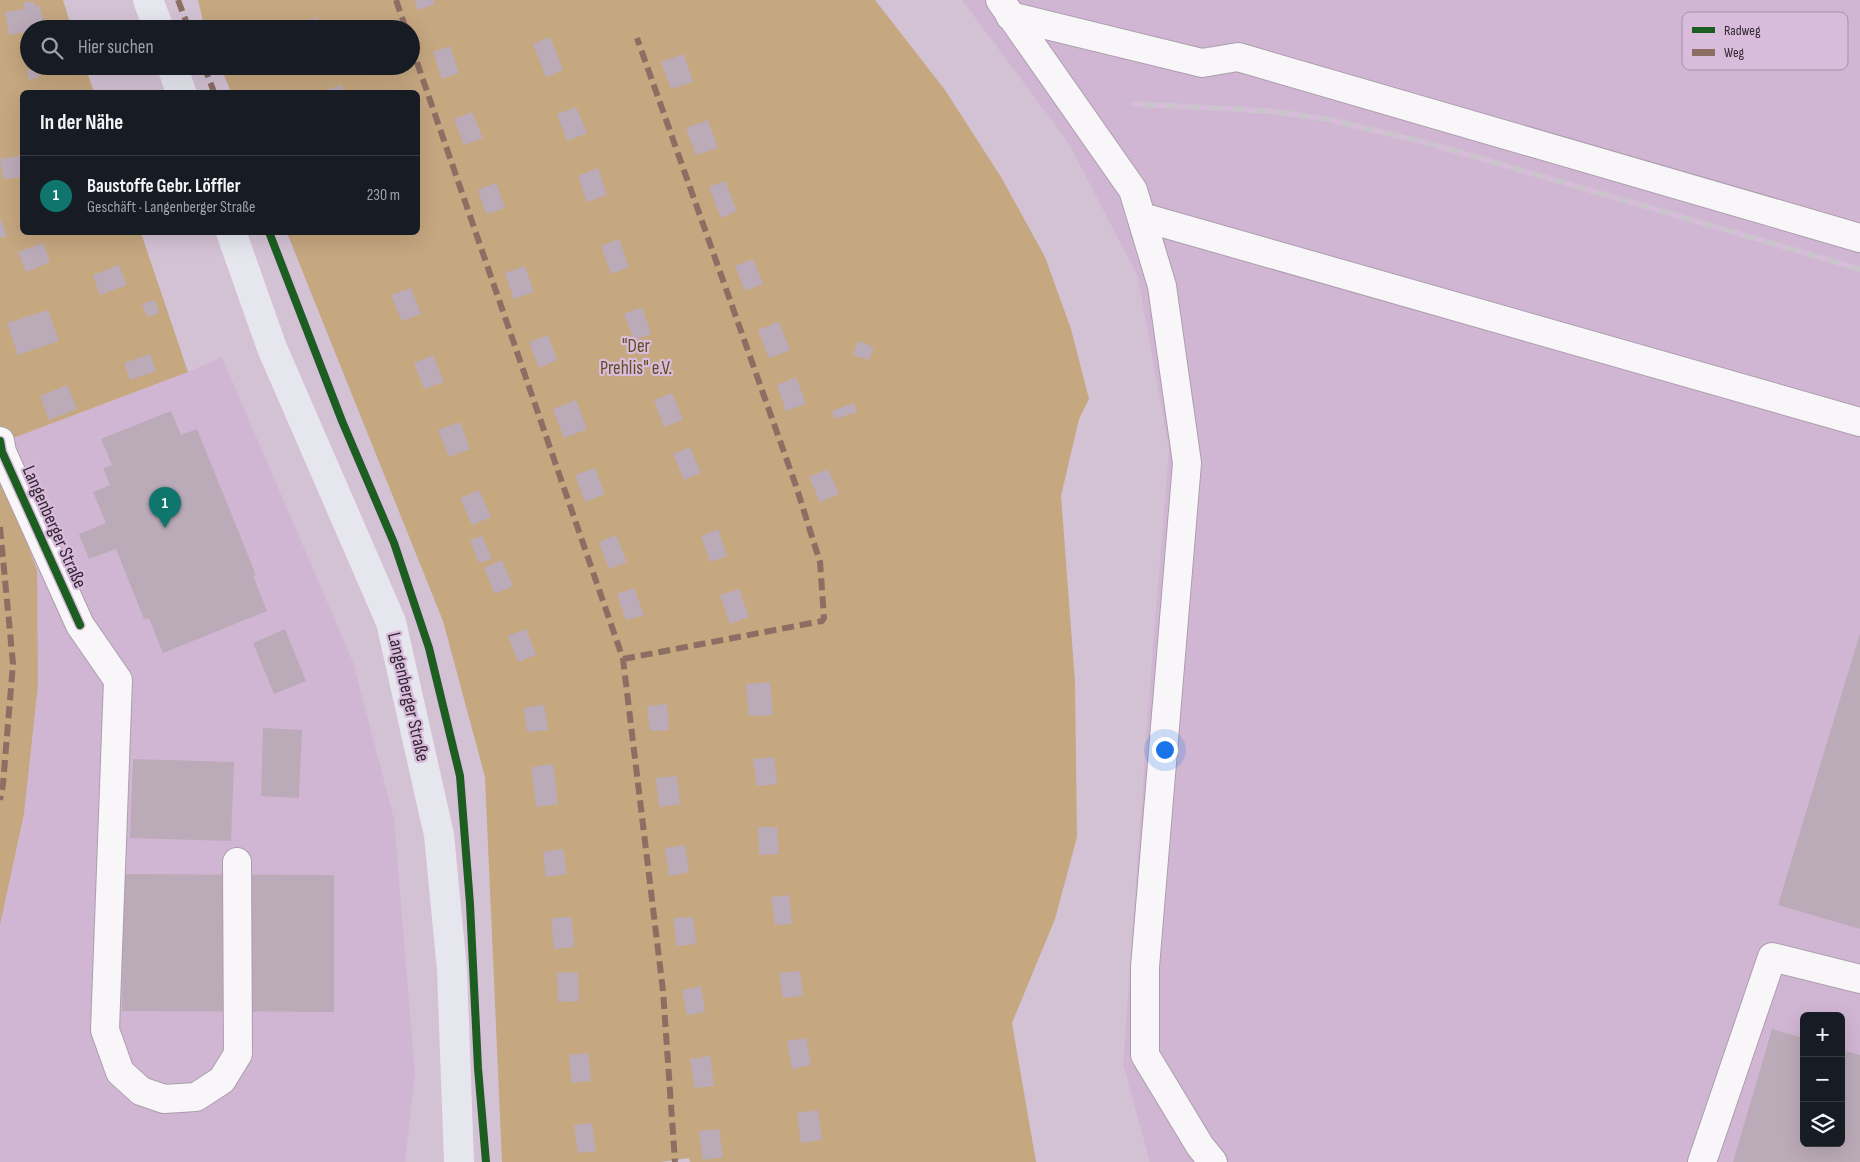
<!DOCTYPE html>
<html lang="de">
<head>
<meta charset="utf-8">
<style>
	body { margin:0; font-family:"Sofia Sans Condensed",sans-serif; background:#242831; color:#f1f3f6 }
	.controls { position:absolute; right:15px; bottom:15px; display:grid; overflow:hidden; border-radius:8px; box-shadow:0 5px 20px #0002 }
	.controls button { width:45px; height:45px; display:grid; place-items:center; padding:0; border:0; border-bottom:1px solid #363941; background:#171b24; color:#f1f3f6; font:25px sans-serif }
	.you { position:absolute; left:1164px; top:749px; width:18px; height:18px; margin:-12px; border:4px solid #fff; border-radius:50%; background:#1a73e8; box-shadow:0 0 0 8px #1a73e833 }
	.badge { display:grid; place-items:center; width:32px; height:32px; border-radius:50%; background:#0f766e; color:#fff; font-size:16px; font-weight:700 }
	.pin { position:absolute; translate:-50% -41px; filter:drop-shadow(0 1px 2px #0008) }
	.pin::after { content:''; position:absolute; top:26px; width:18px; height:15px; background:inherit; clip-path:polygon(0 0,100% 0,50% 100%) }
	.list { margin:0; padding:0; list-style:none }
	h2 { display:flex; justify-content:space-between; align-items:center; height:65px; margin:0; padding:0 20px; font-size:21px }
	h2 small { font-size:16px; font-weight:400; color:#9ea1a6 }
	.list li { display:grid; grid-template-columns:32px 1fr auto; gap:15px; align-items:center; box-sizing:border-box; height:80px; padding:0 20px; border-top:1px solid #363941 }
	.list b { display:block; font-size:19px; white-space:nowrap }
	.list p { margin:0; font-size:16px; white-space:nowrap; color:#9ea1a6 }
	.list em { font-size:16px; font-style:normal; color:#9ea1a6 }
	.icon { flex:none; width:28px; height:28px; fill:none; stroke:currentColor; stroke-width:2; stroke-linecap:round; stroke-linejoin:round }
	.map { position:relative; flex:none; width:1860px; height:1162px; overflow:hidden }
	.search { position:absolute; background:#171b24; box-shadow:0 5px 20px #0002; left:20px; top:20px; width:400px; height:55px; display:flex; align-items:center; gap:12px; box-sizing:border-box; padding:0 18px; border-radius:28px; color:#9ea1a6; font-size:19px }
	.panel { position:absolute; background:#171b24; box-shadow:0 5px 20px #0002; left:20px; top:90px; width:400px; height:145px; border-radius:8px }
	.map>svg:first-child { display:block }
	.built { fill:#d1b6d3; fill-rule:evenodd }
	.green { fill:#c5a780 }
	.building { fill:#bbabb8 }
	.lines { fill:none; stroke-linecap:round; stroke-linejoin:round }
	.minor-casing { stroke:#ab9eac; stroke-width:30 }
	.major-casing { stroke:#ebe4ec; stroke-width:30 }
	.minor { stroke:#f8f6f9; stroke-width:28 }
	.major { stroke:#e5e6ee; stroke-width:28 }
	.rail-casing { stroke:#cac5cb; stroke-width:5.5 }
	.rail { stroke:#d9bbdb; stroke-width:4; stroke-dasharray:11; stroke-linecap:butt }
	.quiet { stroke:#8d6e63; stroke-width:6; stroke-dasharray:12 6; stroke-linecap:butt }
	.cycleway-casing { stroke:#d9bbdb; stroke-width:11 }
	.cycleway { stroke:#1b5e20; stroke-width:8 }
	.labels { text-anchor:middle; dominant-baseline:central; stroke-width:4.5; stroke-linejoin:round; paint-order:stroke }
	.park-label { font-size:19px; fill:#644f23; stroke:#d9bbdb }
	.street-label { font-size:19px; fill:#322733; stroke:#d9bbdb }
	.key { fill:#d9bbdb; stroke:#a78fa9; stroke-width:1 }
	.key-label { font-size:14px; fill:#322733 }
</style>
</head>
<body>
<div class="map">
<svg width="1860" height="1162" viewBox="0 0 1860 1162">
	<rect width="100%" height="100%" fill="#d3c2d4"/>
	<path class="built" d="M962,0H1860V1162H1150L1123,1064L1151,671L1169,450L1138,277L1068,142ZM1804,1016H1841V1143H1804Z
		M222,357L353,662L394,819L415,1074L405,1162H0V925L24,814L38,685L4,483L16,437L188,372Z"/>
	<path class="green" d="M0,0H63L72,29H29V66H85L94,92H22V232L141,233L188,372L0,443Z
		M198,0H875L945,90L1001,177L1045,257L1071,329L1089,399L1079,419L1061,496L1075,682L1077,837L1055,919L1012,1023L1036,1162H690L689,1158L661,1162H502L485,777L443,621L287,233L418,232V92H231L220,66H411V29H205Z
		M0,479L4,483L37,570L38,685L24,814L0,925Z"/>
	<path class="building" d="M414,0H433L435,4L418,10Z
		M34,1L35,6H40L44,22L36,24L37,29H29V31L9,35L5,12L24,9L23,3Z
		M317,17L320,29H300L298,24Z
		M550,37L563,70L546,77L533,44Z
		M450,46L459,73L442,79L433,52Z
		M684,54L693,82L671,89L661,62Z
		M44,66H52L53,71L46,73Z
		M36,68L39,77L29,80L27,71Z
		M341,85L344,92H321Z
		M576,107L587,133L567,141L557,114Z
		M472,112L483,138L464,145L454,119Z
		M708,120L718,148L696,155L686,128Z
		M22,156V177L3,179L0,159Z
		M598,168L607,195L587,202L578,176Z
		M725,181L737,211L721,218L709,187Z
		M496,183L505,208L486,214L478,190Z
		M0,217L7,236L0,238Z
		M619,239L629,267L611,274L601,246Z
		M43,243L50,262L26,272L18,252Z
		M753,259L763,284L745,291L735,266Z
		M119,265L127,285L100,295L93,275Z
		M525,266L534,292L514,299L505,273Z
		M411,288L421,314L402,321L391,295Z
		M155,300L159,313L147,317L142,304Z
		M642,307L651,334L634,340L624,314Z
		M48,310L59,341L18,355L7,323Z
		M779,322L790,350L769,358L758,330Z
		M548,335L557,360L539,368L529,342Z
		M858,341L874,347L869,360L853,355Z
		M150,354L156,371L130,380L124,363Z
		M433,355L444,382L424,389L414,363Z
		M796,377L806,404L786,411L777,385Z
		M67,385L77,409L49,420L40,396Z
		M672,393L683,420L664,427L654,400Z
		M576,400L587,429L564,438L553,409Z
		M854,403L857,412L835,419L832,411Z
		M171,411L181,435L197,429L256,575L253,576L267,611L163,653L149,618L144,619L116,549L89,559L79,534L106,523L93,492L110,485L103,468L112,465L101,439Z
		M460,422L470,449L449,457L438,430Z
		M690,447L701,473L684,480L673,454Z
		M595,468L605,494L585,502L575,475Z
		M828,469L839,494L820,502L809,477Z
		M479,490L491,517L472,525L460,498Z
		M718,529L727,556L710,562L701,536Z
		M616,535L627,562L609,569L599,542Z
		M482,536L492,559L479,563L470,540Z
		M502,560L513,586L495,594L484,568Z
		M634,588L644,615L626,620L617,594Z
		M739,589L749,617L730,624L720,595Z
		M285,629L306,681L274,694L253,643Z
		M526,629L536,655L518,662L508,636Z
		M1860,633V929L1778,905Z
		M770,682L773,715L749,716L746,684Z
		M667,704L669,730L650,731L647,706Z
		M544,705L548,730L527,732L524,708Z
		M263,728L302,730L299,798L261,796Z
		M774,757L777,784L757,786L753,759Z
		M133,759L234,762L231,841L130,838Z
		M553,764L558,804L536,807L531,767Z
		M677,776L680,804L659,807L656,778Z
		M758,827H777L779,854L759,855Z
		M685,845L689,872L669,876L665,848Z
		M563,849L567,874L546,877L543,852Z
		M123,874L334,875V1012L122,1011Z
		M789,895L792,924L775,925L771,897Z
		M572,917L574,947L554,949L551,918Z
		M693,917L696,944L676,946L674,918Z
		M800,971L803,996L783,998L779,973Z
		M578,972L579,1001L558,1002L557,973Z
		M701,986L705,1012L687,1015L682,990Z
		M1772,1029L1804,1038V1143H1841V1050L1860,1055V1162H1733Z
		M806,1038L811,1065L792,1069L787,1041Z
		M588,1053L591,1081L572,1083L569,1055Z
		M710,1056L714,1086L695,1088L690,1059Z
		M818,1110L822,1140L801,1143L797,1113Z
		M592,1123L596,1151L578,1153L574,1125Z
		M719,1129L723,1157L703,1160L699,1131Z"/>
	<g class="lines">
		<g class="minor-casing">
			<path id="minor" d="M1000,0L1133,190L1162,286L1187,463L1145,967V1055L1200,1146L1213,1162
				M1010,16L1202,63L1238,57L1860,238
				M1142,217L1860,422
				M0,441L2,452L80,625L118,680L105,1030L120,1072L141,1091L164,1099L196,1097L222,1080L238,1054L237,862
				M1702,1162L1772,957L1860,979"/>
		</g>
		<g class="major-casing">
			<path id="major" d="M148,0L159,29
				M172,66L181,92
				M231,232L272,348L391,622L439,835L452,970L459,1162"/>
		</g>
		<use href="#minor" class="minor"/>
		<use href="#major" class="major"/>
		<g class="rail-casing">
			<path id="rail" d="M1134,104L1270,111L1326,119L1424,142L1860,269"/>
		</g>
		<use href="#rail" class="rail"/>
		<path class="quiet" d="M178,0L189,29
			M396,0L406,29
			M411,45L623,659L663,991L675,1162
			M204,66L214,92
			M0,527L13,664L3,784L0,800
			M623,659L822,621L824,618L820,562L796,486L637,38"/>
		<g class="cycleway-casing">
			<path id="cycleway" d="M269,232L342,421L394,543L429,648L460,776L470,904L478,1068L486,1162
				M0,441L2,452L80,625"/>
		</g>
		<use href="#cycleway" class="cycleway"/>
	</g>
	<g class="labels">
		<g class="park-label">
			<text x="636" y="346">"Der<tspan x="636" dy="22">Prehlis" e.V.</tspan></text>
		</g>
		<g class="street-label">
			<text transform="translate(54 527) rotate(66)">Langenberger Straße</text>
			<text transform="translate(408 697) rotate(77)">Langenberger Straße</text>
		</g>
	</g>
	<rect x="1682" y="12" width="166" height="58" rx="8" class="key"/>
	<rect x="1692" y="27" width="23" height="6" fill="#1b5e20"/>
	<rect x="1692" y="49" width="23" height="7" fill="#8d6e63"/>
	<g class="key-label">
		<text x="1724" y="35">Radweg</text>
		<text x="1724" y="57">Weg</text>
	</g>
</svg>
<div class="controls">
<button>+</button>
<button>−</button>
<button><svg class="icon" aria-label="layers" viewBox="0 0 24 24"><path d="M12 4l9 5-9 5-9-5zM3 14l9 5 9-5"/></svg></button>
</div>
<div class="you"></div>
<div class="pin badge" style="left:165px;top:528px">1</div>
<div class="search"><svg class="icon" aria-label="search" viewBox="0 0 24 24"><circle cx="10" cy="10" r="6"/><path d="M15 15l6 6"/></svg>Hier suchen</div>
<section class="panel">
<h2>In der Nähe<small></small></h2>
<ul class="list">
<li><span class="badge">1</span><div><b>Baustoffe Gebr. Löffler</b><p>Geschäft · Langenberger Straße</p></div><em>230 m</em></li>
</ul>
</section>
</div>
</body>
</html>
